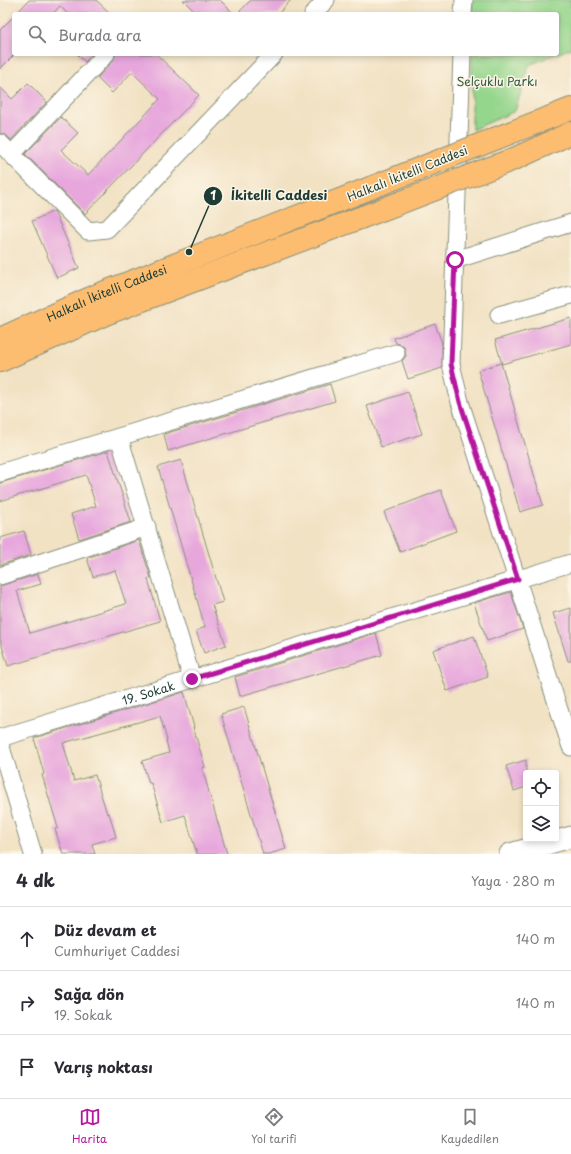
<!DOCTYPE html>
<html lang="tr">
<head>
<meta charset="utf-8">
<style>
	body { margin:0; font-family:"Playpen Sans",sans-serif; background:#f2f2f3; color:#2b2b33 }
	.controls { position:absolute; right:12px; bottom:12px; display:grid; overflow:hidden; border-radius:4px; box-shadow:0 2px 6px #0003 }
	.controls button { width:36px; height:36px; display:grid; place-items:center; padding:0; border:0; border-bottom:1px solid #e1e1e2; background:#fff; color:#2b2b33; font:20px sans-serif }
	.stop { position:absolute; width:12px; height:12px; margin:-9px; border:3px solid #b5179e; border-radius:50%; background:#fff }
	.stop.end { background:#b5179e; border-color:#fff; box-shadow:0 1px 4px #0008 }
	.list { margin:0; padding:0; list-style:none }
	h2 { display:flex; justify-content:space-between; align-items:center; height:52px; margin:0; padding:0 16px; font-size:17px }
	h2 small { font-size:13px; font-weight:400; color:#7c7c81 }
	.list li { display:grid; grid-template-columns:26px 1fr auto; gap:12px; align-items:center; box-sizing:border-box; height:64px; padding:0 16px; border-top:1px solid #e1e1e2 }
	.list b { display:block; font-size:15px; white-space:nowrap }
	.list p { margin:0; font-size:13px; white-space:nowrap; color:#7c7c81 }
	.list em { font-size:13px; font-style:normal; color:#7c7c81 }
	.icon { flex:none; width:22px; height:22px; fill:none; stroke:currentColor; stroke-width:2; stroke-linecap:round; stroke-linejoin:round }
	.map { position:relative; flex:none; width:571px; height:854px; overflow:hidden }
	.search { position:absolute; background:#fff; box-shadow:0 2px 6px #0003; left:12px; right:12px; top:12px; height:44px; display:flex; align-items:center; gap:10px; box-sizing:border-box; padding:0 14px; border-radius:4px; color:#7c7c81; font-size:15px }
	.sheet { height:244px; background:#fff }
	nav { display:flex; justify-content:space-around; align-items:center; box-sizing:border-box; height:56px; border-top:1px solid #e1e1e2; background:#fff; font-size:11px; color:#7c7c81 }
	nav a { display:grid; justify-items:center; gap:2px }
	nav .on { color:#b5179e }
	.map>svg:first-child { display:block }
	.green { fill:#95d68d; stroke:#5a8a60 }
	.building { fill:#e7a7dd }
	.lines { fill:none; stroke-linecap:round; stroke-linejoin:round }
	.minor-casing { stroke:#88907c; stroke-width:19 }
	.tertiary-casing { stroke:#88907c; stroke-width:23 }
	.primary-casing { stroke:#88907c; stroke-width:24 }
	.minor { stroke:#fff; stroke-width:17 }
	.tertiary { stroke:#fff; stroke-width:21 }
	.primary { stroke:#fcbd6f; stroke-width:22 }
	.primary-bridge-casing { stroke:#88907c; stroke-width:24; stroke-linecap:butt }
	.primary-bridge { stroke:#fcbd6f; stroke-width:22 }
	.route { stroke:#b5179e; stroke-width:5 }
	.labels { text-anchor:middle; dominant-baseline:central; stroke-width:3; stroke-linejoin:round; paint-order:stroke }
	.park-label { font-size:12px; fill:#375c46; stroke:#fcf5e5 }
	.street-label { font-size:12px; fill:#1f3d34; stroke:#fcf5e5 }
	.leader { fill:none; stroke:#1f3d34; stroke-width:1.5 }
	.callout-dot { fill:#1f3d34; stroke:#fcf5e5; stroke-width:1.5 }
	.mark-label { font-size:12px; text-anchor:middle; font-weight:bold; fill:#fff }
	.callout-label { font-size:13px; text-anchor:middle; font-weight:bold; fill:#1f3d34; stroke:#fcf5e5; stroke-width:3; stroke-linejoin:round; paint-order:stroke }
</style>
</head>
<body>
<div class="map">
<svg width="571" height="854" viewBox="0 0 571 854">
	<rect width="100%" height="100%" fill="#fcf5e5"/>
	<filter id="ink" filterUnits="userSpaceOnUse"><feTurbulence type="fractalNoise" baseFrequency=".025" numOctaves="2"/><feDisplacementMap in="SourceGraphic" scale="8" xChannelSelector="R" yChannelSelector="G"/><feConvolveMatrix kernelMatrix="1 2 1 2 8 2 1 2 1" color-interpolation-filters="sRGB"/></filter>
	<filter id="wash" filterUnits="userSpaceOnUse"><feTurbulence type="fractalNoise" baseFrequency=".012" numOctaves="4" result="noise"/><feDisplacementMap in="SourceGraphic" scale="16" xChannelSelector="R" yChannelSelector="G"/><feGaussianBlur stdDeviation="0.9" result="paint"/><feColorMatrix in="noise" values="0 0 0 0 0 0 0 0 0 0 0 0 0 0 0 0 0 1.4 0 .05"/><feComposite in="paint" operator="in"/></filter>
	<g filter="url(#wash)">
		<rect width="100%" height="100%" fill="#f2e2c4"/>
		<path class="green" d="M472,0H571V48L557,54V14H472Z
			M472,54H556L529,65L515,111L472,130Z"/>
		<g id="blocks">
			<path class="building" d="M29,0H96L111,14H68L60,6L53,14H16Z
				M183,0H220L234,14H197Z
				M251,0H291L278,14H237Z
				M14,16V55L0,69V30Z
				M77,54H92L85,62Z
				M116,54H156L199,95L85,214L25,154L61,117L78,133L61,150L88,175L160,99L132,72L112,93L97,78L113,61Z
				M28,83L47,102L11,140L7,136L0,133V87L12,99Z
				M54,211L79,268L57,278L32,221Z
				M571,318V344L502,364L495,340Z
				M435,324L442,343V368L408,379L402,361L406,356L405,350L403,345L396,343L394,338Z
				M501,363L543,505L520,512L478,370Z
				M330,384L335,401L168,451L164,434Z
				M408,392L422,434L381,447L367,406Z
				M108,451L131,522L79,539L71,514L96,506L86,475L0,501V483Z
				M181,460L223,602L212,605L226,645L204,653L196,631L205,627L158,467Z
				M441,490L456,531L400,552L384,512Z
				M24,531L31,555L0,565V538Z
				M139,540L151,578L148,579L160,621L8,666L0,639V586L38,574L41,584L17,591L30,633L126,604L115,570L93,577L87,558Z
				M511,592L523,629L487,641L474,603Z
				M571,608V661H568L553,613Z
				M376,633L382,655L240,696L235,677Z
				M474,636L488,677L447,691L433,650Z
				M184,692L194,727H193L205,767L202,768L227,854H197L185,815L163,822L151,783H149L142,761L169,753L166,740H167L160,716L63,743L74,781L95,775L107,814L109,813L116,837L92,844L95,854H63L55,829L58,828L42,775L44,774L34,738Z
				M244,707L286,849L269,854H263L221,714Z
				M526,760V787L514,791L506,766Z"/>
		</g>
	</g>
	<g filter="url(#ink)">
		<use href="#blocks" fill-opacity="0" stroke="#88907c" stroke-width="1"/>
		<g class="lines">
			<g class="minor-casing">
				<g id="minor">
					<path d="M313,14L326,0"/>
					<path d="M463,14L464,0"/>
					<path d="M462,54L451,364L460,402L571,747"/>
					<path d="M0,143L88,231L107,229L274,54"/>
					<path d="M12,154L106,54"/>
					<path d="M455,260L571,223"/>
					<path d="M499,315L571,295"/>
					<path d="M119,437L192,679"/>
					<path d="M0,473L396,353"/>
					<path d="M0,576L147,527"/>
					<path id="s1" d="M0,738L571,563"/>
					<path d="M0,744L33,854"/>
				</g>
			</g>
			<g class="tertiary-casing">
				<path id="tertiary" d="M510,854L571,837"/>
			</g>
			<g class="primary-casing">
				<g id="primary">
					<path d="M497,138L571,109"/>
					<path d="M514,159L571,133"/>
					<path id="s2" d="M0,339L95,296L355,194"/>
					<path d="M0,361L108,313L360,218"/>
				</g>
			</g>
			<use href="#minor" class="minor"/>
			<use href="#tertiary" class="tertiary"/>
			<use href="#primary" class="primary"/>
			<g class="primary-bridge-casing">
				<path id="primary-bridge" d="M355,194L497,138
					M360,218L514,159"/>
			</g>
			<use href="#primary-bridge" class="primary-bridge"/>
		</g>
	</g>
	<g class="lines" filter="url(#ink)">
		<path class="route" d="M192,679L518,579L460,402L451,364L455,260"/>
	</g>
	<g class="labels">
		<g class="park-label">
			<text x="497" y="81">Selçuklu Parkı</text>
		</g>
		<g class="street-label">
			<text transform="translate(407 173) rotate(-22)">Halkalı İkitelli Caddesi</text>
			<text stroke="none"><textPath href="#s2" startOffset="116">Halkalı İkitelli Caddesi</textPath></text>
			<text stroke="none"><textPath href="#s1" startOffset="155">19. Sokak</textPath></text>
		</g>
	</g>
	<path class="leader" d="M189 252L213 196"/>
	<g class="callout-dot">
		<circle cx="189" cy="252" r="4"/>
		<circle cx="213" cy="196" r="10"/>
	</g>
	<g class="mark-label">
		<text x="213" y="200">1</text>
	</g>
	<g class="callout-label">
		<text x="279" y="200">İkitelli Caddesi</text>
	</g>
</svg>
<div class="controls">
<button><svg class="icon" aria-label="locate" viewBox="0 0 24 24"><circle cx="12" cy="12" r="6"/><path d="M12 2v4M12 18v4M2 12h4M18 12h4"/></svg></button>
<button><svg class="icon" aria-label="layers" viewBox="0 0 24 24"><path d="M12 4l9 5-9 5-9-5zM3 14l9 5 9-5"/></svg></button>
</div>
<div class="stop" style="left:455px;top:260px"></div>
<div class="stop end" style="left:192px;top:679px"></div>
<div class="search"><svg class="icon" aria-label="search" viewBox="0 0 24 24"><circle cx="10" cy="10" r="6"/><path d="M15 15l6 6"/></svg>Burada ara</div>
</div>
<section class="sheet">
<h2>4 dk<small>Yaya · 280 m</small></h2>
<ul class="list">
<li><svg class="icon" aria-label="ahead" viewBox="0 0 24 24"><path d="M12 20V5M6 11l6-6 6 6"/></svg><div><b>Düz devam et</b><p>Cumhuriyet Caddesi</p></div><em>140 m</em></li>
<li><svg class="icon" aria-label="right" viewBox="0 0 24 24"><path d="M7 20v-9h11M14 6l5 5-5 5"/></svg><div><b>Sağa dön</b><p>19. Sokak</p></div><em>140 m</em></li>
<li><svg class="icon" aria-label="arrive" viewBox="0 0 24 24"><path d="M6 21V4h12l-3 4 3 4H6"/></svg><div><b>Varış noktası</b></div></li>
</ul>
</section>
<nav>
<a class="on"><svg class="icon" aria-label="map" viewBox="0 0 24 24"><path d="M3 6l6-2 6 2 6-2v14l-6 2-6-2-6 2zM9 4v14M15 6v14"/></svg>Harita</a>
<a><svg class="icon" aria-label="directions" viewBox="0 0 24 24"><path d="M12 3l9 9-9 9-9-9zM9 14v-3h6M13 9l2 2-2 2"/></svg>Yol tarifi</a>
<a><svg class="icon" aria-label="saved" viewBox="0 0 24 24"><path d="M7 4h10v16l-5-4-5 4z"/></svg>Kaydedilen</a>
</nav>
</body>
</html>
